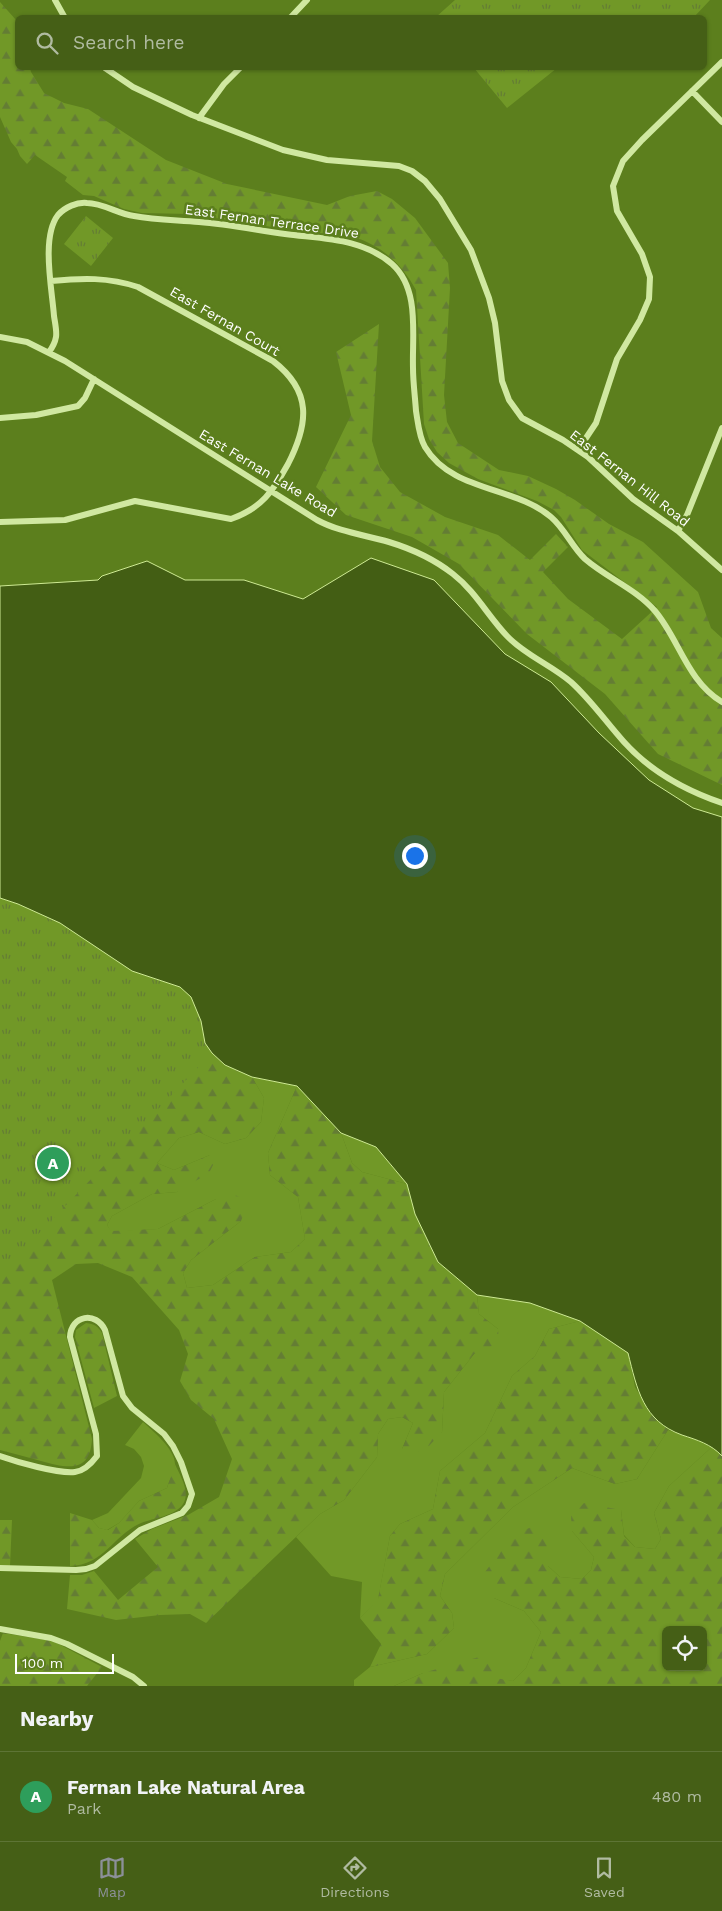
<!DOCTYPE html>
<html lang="en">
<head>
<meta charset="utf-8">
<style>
	body { margin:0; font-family:"Work Sans",sans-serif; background:#4c651f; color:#f1f3f6 }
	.controls { position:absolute; right:15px; bottom:15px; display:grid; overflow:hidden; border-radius:8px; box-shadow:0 1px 4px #0004 }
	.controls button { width:45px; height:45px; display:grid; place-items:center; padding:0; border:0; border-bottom:1px solid #5d7435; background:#455f16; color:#f1f3f6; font:25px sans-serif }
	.scale { position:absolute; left:15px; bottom:12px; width:99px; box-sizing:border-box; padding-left:5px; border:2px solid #fff; border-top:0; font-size:14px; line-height:18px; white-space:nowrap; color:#fff; -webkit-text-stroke:4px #5c7f1d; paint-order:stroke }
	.you { position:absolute; left:414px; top:855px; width:18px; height:18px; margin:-12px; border:4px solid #fff; border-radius:50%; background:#1a73e8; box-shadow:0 0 0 8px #1a73e833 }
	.badge { display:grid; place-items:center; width:32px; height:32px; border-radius:50%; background:#8c9099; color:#fff; font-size:16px; font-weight:700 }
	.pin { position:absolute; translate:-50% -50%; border:2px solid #fff; box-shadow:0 1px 5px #0006 }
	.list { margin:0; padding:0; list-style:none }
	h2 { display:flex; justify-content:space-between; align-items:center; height:65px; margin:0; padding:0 20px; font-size:21px }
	h2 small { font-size:16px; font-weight:400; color:#b0bba1 }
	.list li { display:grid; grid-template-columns:32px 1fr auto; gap:15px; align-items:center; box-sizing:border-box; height:90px; padding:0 20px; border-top:1px solid #5d7435 }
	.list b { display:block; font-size:19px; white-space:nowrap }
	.list p { margin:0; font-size:16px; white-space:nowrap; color:#b0bba1 }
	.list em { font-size:16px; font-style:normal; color:#b0bba1 }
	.icon { flex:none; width:28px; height:28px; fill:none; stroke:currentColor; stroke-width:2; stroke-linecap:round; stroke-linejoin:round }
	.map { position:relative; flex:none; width:722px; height:1686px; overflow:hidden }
	.search { position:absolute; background:#455f16; box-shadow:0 1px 4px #0004; left:15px; right:15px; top:15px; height:55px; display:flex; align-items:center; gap:12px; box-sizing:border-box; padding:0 18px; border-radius:8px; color:#b0bba1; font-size:19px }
	.sheet { height:155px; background:#455f16 }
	nav { display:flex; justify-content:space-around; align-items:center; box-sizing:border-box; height:70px; border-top:1px solid #5d7435; background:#455f16; font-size:14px; color:#b0bba1 }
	nav a { display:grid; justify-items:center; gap:2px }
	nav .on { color:#8c9099 }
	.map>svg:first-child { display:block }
	.grass { fill:#719827 }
	.forest { fill:url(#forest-firs); fill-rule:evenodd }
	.park { fill:url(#park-tufts) }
	.water { fill:#435e14; stroke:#ceea94 }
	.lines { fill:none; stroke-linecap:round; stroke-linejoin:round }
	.minor { stroke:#d0e8a1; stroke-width:6 }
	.labels { text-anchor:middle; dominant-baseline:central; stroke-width:5; stroke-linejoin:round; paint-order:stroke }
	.street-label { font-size:14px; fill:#fff; stroke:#5c7f1d }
</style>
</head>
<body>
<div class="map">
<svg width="722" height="1686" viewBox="0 0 722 1686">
	<defs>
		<pattern id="forest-firs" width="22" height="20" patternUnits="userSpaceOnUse" patternTransform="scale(1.25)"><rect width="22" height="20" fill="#719827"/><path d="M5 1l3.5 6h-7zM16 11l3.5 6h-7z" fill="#647d34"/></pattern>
		<pattern id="park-tufts" width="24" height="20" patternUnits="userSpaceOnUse" patternTransform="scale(1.25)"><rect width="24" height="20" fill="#719827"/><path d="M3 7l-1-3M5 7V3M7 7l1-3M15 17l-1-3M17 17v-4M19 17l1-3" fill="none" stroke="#647d34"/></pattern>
	</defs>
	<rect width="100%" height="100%" fill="#5c7f1d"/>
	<path class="grass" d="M252,1077L297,1086L268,1153L270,1175L298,1197L305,1239L291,1252L255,1257L213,1285L187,1288L183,1273L191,1260L241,1221L216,1199L158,1229L111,1232L107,1225L112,1216L152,1194L177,1192L210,1155L174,1170L157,1163L179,1138L199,1132L225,1144L246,1138L261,1122L264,1098Z
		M341,1133L376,1147L407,1184L362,1172L352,1163Z
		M477,1295L530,1303L580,1321L549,1329L535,1356L512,1376L485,1433L440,1471L433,1509L400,1524L390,1536L378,1600L360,1618L362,1582L331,1576L296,1537L320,1514L344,1500L377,1457L378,1434L388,1419L402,1417L413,1423L402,1449L442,1432L444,1392L474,1354L498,1329L479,1314Z
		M143,1422C153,1431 176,1450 175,1465C174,1473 169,1481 167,1488L139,1501L119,1523L107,1530L99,1528L92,1520L108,1513L141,1478L144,1466L141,1457L134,1449L125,1445Z
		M668,1430L713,1446L669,1486L654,1513L661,1539L655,1549L635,1547L624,1535L621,1510L572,1531L594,1557L591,1570L582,1579L560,1577L548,1566V1534L494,1598L524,1611L541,1632L526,1668L513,1681L423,1673L394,1686H354V1680L370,1667L427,1654L454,1628L452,1613L440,1596L445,1574L513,1507L572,1468L615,1484L637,1479Z"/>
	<path class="forest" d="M0,2L16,20L17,25L18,68H30L31,72L44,93L64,103L88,109L166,160L227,184L327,205L350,196L377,191L392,199L415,218L448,263L450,288L444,395L447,422L458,443L499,470L528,476L556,489L575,500L609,524L643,542L698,592L711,628L722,638V785L658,754L605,694L527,634L459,564L412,537L346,515L316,487L351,415L336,352L379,324L372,441L380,467L400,492L445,517L498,535L530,560L556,534L568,547L543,572L568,599L622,639L657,607L582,550L561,517L554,510L537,501L478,479L449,463L437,452L429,439L424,424L416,290C402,264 382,246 354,237L272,227L191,214L142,213L124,209L94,196L83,195L65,181L67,177L35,155L27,164L20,156L17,149L11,142L0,117Z
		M132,971L225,1065L252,1077L264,1098L261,1122L246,1138L225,1144L199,1132L179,1138L157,1163L174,1170L210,1155L216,1159L209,1173L177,1192L152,1194L112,1216L107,1225L111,1231L158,1229L216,1199L235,1195L249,1201L241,1221L191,1260L183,1273L187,1288L213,1285L255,1257L291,1252L305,1239L298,1197L270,1175L268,1153L297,1086L341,1133L352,1163L362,1172L407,1184L415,1214L438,1262L477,1295L479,1314L498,1329L499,1343L474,1354L444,1392L442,1432L427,1448L404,1457L402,1449L413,1423L402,1417L388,1419L378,1434L377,1457L344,1500L320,1514L206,1623L190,1614L160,1615L116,1620L67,1609L70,1575H82L94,1571L118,1600L158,1567L135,1539L152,1529L188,1515L219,1497L232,1459L214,1419L191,1400L180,1381L188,1354L179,1330L132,1277L98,1263L76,1264L52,1280L92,1439C90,1474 67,1468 41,1461C28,1457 14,1454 0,1450V1109Z
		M580,1321L628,1353L635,1387L651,1414L668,1430L637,1479L615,1484L572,1468L513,1507L445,1574L440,1596L452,1613L454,1628L427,1654L370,1667L381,1644L360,1618L378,1599L390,1536L400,1524L433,1509L440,1471L485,1433L512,1376L535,1356L549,1329Z
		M86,1323C94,1324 98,1326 102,1333L117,1396L94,1408L75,1337L76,1330Z
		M713,1446L722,1456V1686H394L423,1673L479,1657L495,1662V1678L513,1681L526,1668L541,1632L524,1611L494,1598L485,1572L513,1535L536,1525L548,1534V1566L560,1577L582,1579L591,1570L594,1557L572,1531L571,1516L584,1503L621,1510L624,1536L635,1547L655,1549L661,1539L654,1513L669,1486ZM666,1630H703V1667H666Z
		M175,1464C180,1476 191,1492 183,1504C175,1516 154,1518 141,1523C113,1535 105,1565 70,1566V1513L92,1520L99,1528L108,1530L119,1523L139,1501L167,1488Z
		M0,1520H12L10,1566L0,1565Z
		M3,1633L53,1641L102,1667L87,1686H0V1641Z"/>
	<path class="park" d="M455,0H710L694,17H436Z
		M474,68H557L507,108Z
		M86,216L113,238L91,266L64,244Z
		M0,898L18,904L60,923L132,971L180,987L191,997L201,1021L205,1043L212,1053L0,1274Z"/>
	<path class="water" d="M371,558L434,580L505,654L551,682L599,733L649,780L693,808L722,817V1456C711,1444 697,1440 682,1435C643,1421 637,1389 628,1353L580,1321L530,1303L477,1295L438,1262L415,1214L407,1184L376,1147L341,1133L297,1086L252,1077L225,1065L212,1053L205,1043L201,1021L191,997L180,987L132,971L60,923L18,904L0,898V586L98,580L102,576L147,561L185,580H244L303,599Z"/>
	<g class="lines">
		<path class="minor" d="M55,0L65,18
			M290,18L307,0
			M105,68L133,87L192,115L283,150L327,160L399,166L412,171L425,181L440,199L471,250L489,298L495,323L502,381L509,400L522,418L563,440L588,457L633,499L678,531L722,570
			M692,91L722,122
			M199,118L224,84L240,68
			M0,337L27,342L65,361L317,520C339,532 365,535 389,542C412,549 434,559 453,574C475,591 488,616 507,636C525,655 551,665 571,682C591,700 606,722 624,742C651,772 684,790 722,803
			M49,352C52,348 55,343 56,337C57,331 55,323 54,316C52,289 41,237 58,215C65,207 77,202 87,203C103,203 118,214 134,216C155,220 177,220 199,222C228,224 256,230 285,234C323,239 362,238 392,264C420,289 412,334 413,368C413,382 415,396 416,411C418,423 419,437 425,447C452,492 515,486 551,517C565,529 572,547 585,559C607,578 636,589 655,611C679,639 687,681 722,702
			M0,418L36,415L78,406L85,398L94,379
			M578,450L596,423L617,359L640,320L649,299L650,277L642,254L617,211L613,186L623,161L642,140L722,62
			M0,522L65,520L135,501L231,519C262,508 273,491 288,464C309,423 312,391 273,361L138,287C108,277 82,278 51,281
			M678,531L687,515L722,428
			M0,1456C17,1462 58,1474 75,1472C84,1471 91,1464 97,1456L96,1434L70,1337C71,1315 96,1311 105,1330L123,1396L132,1408L164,1434L173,1446L181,1462L192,1494L188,1506L182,1513L140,1530L95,1566L86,1569L76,1570L0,1568
			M0,1629L51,1638L67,1644L133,1677L144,1686"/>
	</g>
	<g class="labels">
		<g class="street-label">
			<text transform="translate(272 221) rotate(8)">East Fernan Terrace Drive</text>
			<text transform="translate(225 321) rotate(30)">East Fernan Court</text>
			<text transform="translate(268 473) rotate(31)">East Fernan Lake Road</text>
			<text transform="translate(630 478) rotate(38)">East Fernan Hill Road</text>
		</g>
	</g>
</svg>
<div class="controls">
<button><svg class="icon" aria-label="locate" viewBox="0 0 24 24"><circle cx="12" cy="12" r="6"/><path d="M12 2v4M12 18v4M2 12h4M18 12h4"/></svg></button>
</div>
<div class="scale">100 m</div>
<div class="you"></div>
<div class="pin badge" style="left:53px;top:1163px;background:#2e9e5b">A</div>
<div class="search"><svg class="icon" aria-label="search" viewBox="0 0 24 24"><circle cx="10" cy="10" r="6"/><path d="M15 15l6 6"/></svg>Search here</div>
</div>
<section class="sheet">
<h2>Nearby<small></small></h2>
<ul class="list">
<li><span class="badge" style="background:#2e9e5b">A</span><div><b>Fernan Lake Natural Area</b><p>Park</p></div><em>480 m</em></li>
</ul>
</section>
<nav>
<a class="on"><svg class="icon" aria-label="map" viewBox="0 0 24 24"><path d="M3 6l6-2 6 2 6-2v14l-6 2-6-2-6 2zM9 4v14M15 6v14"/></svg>Map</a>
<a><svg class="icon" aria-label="directions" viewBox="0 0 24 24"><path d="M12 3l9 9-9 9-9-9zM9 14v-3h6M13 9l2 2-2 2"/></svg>Directions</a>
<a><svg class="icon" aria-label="saved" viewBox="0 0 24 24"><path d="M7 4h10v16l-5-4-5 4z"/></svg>Saved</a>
</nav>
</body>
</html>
